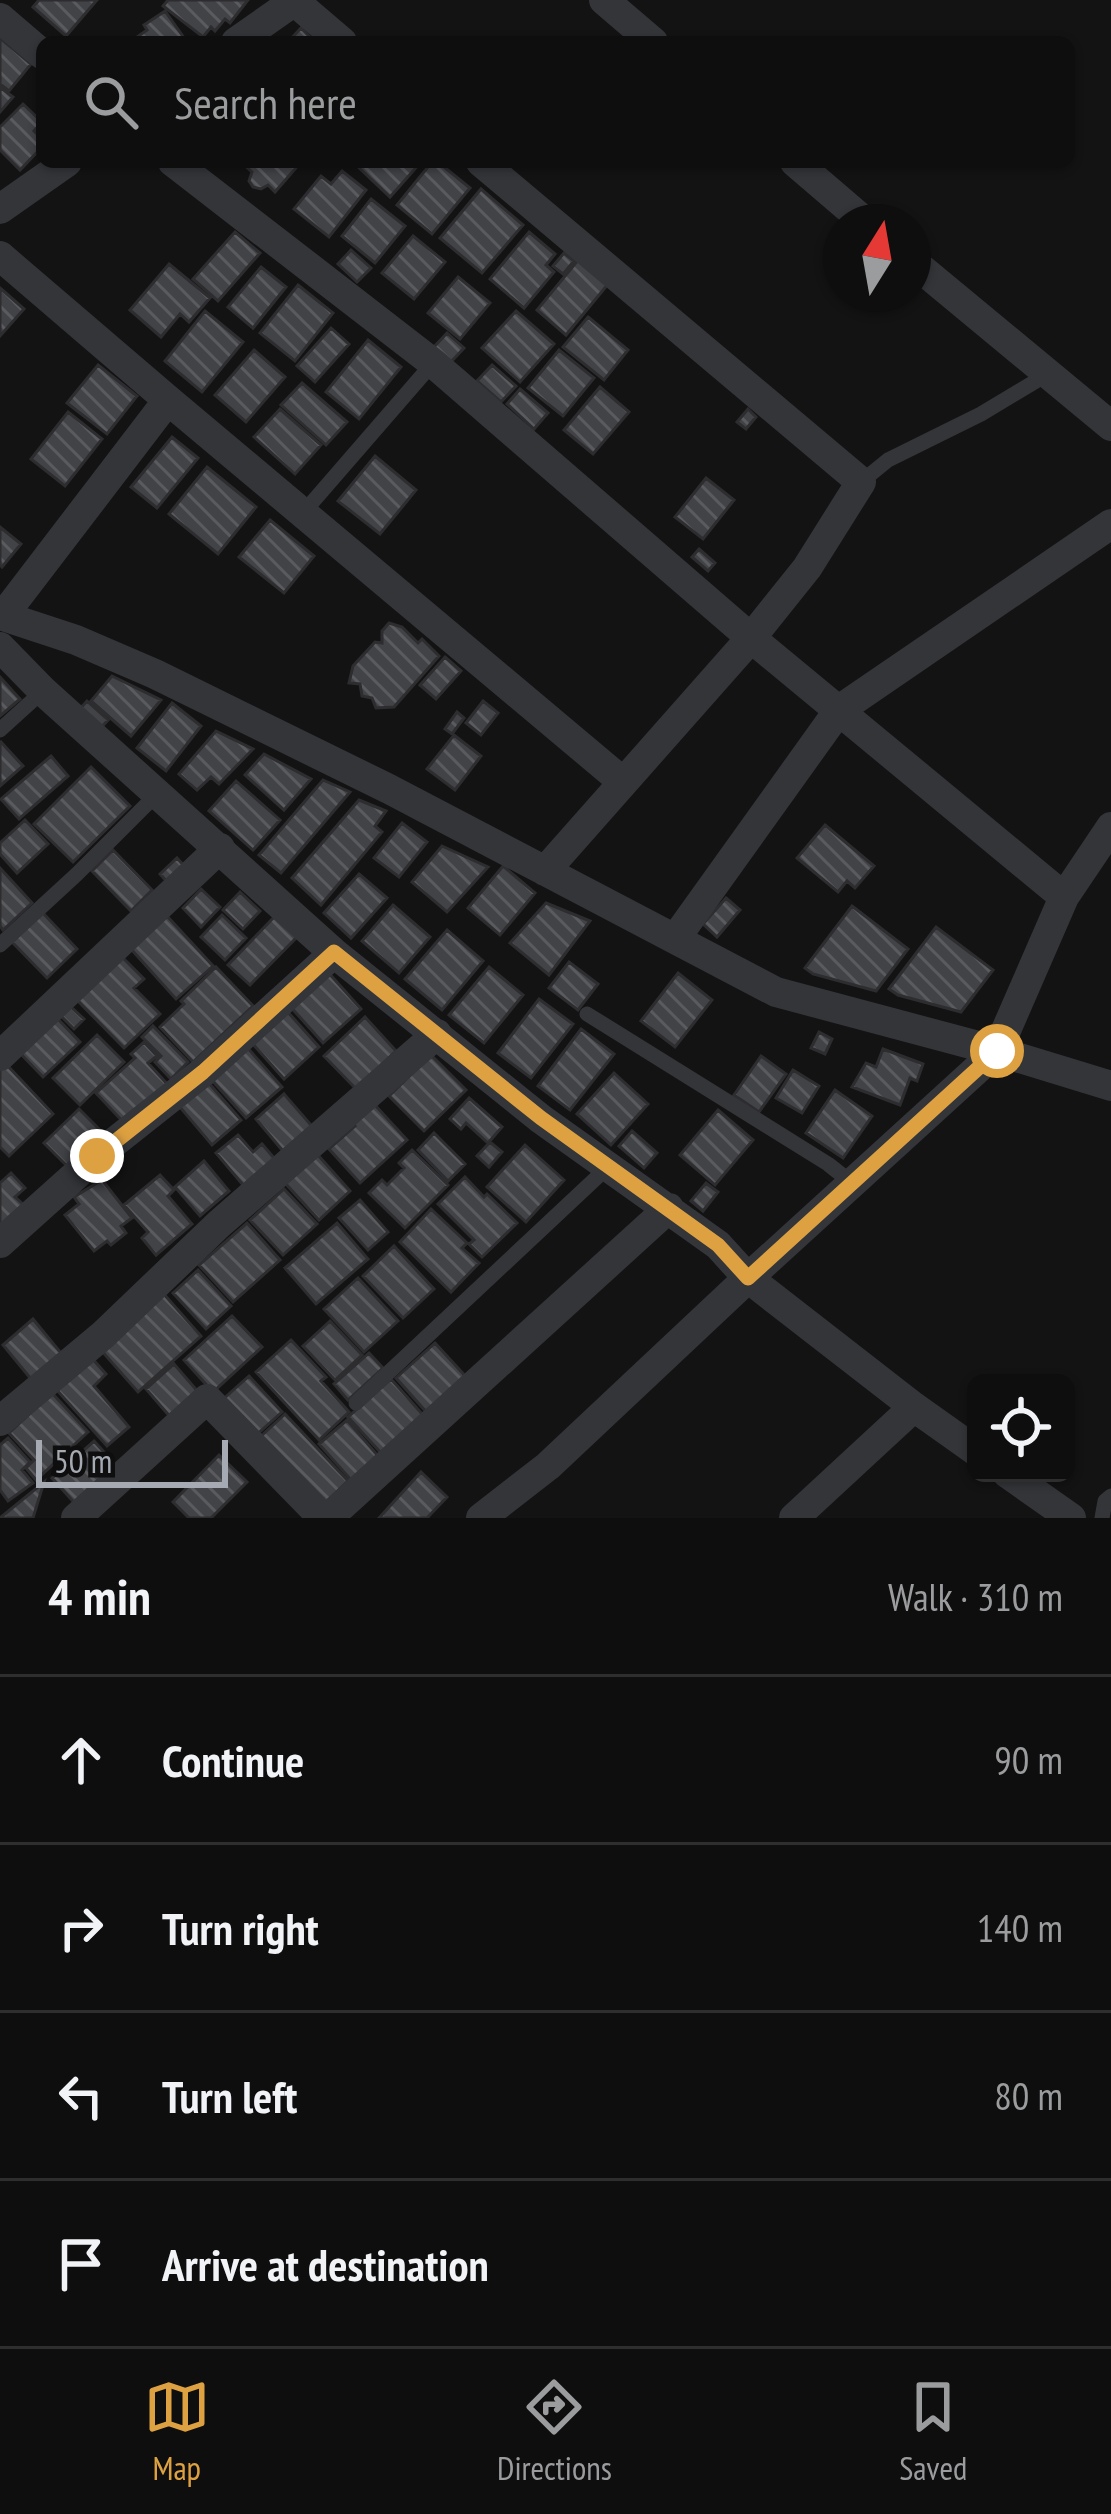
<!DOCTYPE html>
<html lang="en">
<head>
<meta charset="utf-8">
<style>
	body { margin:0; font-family:"PT Sans Narrow",sans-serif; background:#171718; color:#f1f3f6 }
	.controls { position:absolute; right:36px; bottom:36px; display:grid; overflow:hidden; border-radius:18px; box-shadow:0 3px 9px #0004 }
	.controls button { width:108px; height:108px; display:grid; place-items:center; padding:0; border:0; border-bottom:3px solid #2e2e2f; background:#0e0e0f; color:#f1f3f6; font:60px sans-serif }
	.compass { position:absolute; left:823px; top:204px; width:108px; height:108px; border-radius:50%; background:#0e0e0f; box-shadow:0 3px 9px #0004; rotate:11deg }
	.scale { position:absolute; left:36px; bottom:30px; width:192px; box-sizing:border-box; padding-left:12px; border:6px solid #a6abb3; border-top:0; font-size:33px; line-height:42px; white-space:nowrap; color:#a6abb3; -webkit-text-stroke:9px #0e0e0f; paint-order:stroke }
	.stop { position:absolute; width:36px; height:36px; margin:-27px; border:9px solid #dea141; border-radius:50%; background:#fff }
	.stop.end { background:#dea141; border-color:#fff; box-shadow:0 3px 12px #0008 }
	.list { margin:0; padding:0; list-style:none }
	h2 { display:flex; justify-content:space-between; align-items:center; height:156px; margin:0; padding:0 48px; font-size:51px }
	h2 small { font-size:39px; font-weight:400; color:#9b9c9e }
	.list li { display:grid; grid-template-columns:78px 1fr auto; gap:36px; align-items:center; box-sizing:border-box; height:168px; padding:0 48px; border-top:3px solid #2e2e2f }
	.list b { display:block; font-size:45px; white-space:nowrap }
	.list em { font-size:39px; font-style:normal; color:#9b9c9e }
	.icon { flex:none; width:66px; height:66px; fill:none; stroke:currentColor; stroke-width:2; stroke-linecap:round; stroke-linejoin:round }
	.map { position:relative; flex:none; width:1111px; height:1518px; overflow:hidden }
	.search { position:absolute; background:#0e0e0f; box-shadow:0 3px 9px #0004; left:36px; right:36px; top:36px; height:132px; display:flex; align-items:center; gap:30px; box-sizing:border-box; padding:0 42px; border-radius:18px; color:#9b9c9e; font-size:45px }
	.sheet { height:828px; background:#0e0e0f }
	nav { display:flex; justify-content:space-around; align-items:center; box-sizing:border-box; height:168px; border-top:3px solid #2e2e2f; background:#0e0e0f; font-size:33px; color:#9b9c9e }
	nav a { display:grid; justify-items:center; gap:6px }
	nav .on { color:#dea141 }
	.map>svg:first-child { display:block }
	.building { fill:url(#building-back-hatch); stroke:#2d2d30; stroke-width:3 }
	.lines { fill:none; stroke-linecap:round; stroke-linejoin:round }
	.service { stroke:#343539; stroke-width:15 }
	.minor { stroke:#343539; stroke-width:30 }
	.route { stroke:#dea141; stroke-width:15 }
</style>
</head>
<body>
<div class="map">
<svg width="1111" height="1518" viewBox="0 0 1111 1518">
	<defs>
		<pattern id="building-back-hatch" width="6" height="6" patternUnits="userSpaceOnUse" patternTransform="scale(3)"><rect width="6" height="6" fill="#424347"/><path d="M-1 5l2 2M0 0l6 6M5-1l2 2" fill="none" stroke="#5a5b5f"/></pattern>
	</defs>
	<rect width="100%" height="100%" fill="#131314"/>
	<path class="building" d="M39,0H97L66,36L33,7Z
		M168,0H248L230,23L225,19L215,31L211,27L203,37L163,6Z
		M165,11L187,42H141L137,37L147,30L144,25Z
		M301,28L315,42H288Z
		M0,38L31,64L9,91L0,84Z
		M0,87L13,97L0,112Z
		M23,104L42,122L34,131L42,139V147L20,170L0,150V127Z
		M245,162H301L275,192L268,185L261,189L253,187L249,181L252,172L243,164Z
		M353,162H421L390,197Z
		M432,162H438L470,188L432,234L397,205Z
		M342,171L366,190L329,237L294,209L321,176L331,184Z
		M481,189L523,225L482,273L440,238Z
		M371,199L405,226L375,263L342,236Z
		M235,232L260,253L218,301L193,279Z
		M529,232L555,254L546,265L554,272L524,308L490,279Z
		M413,236L445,262L414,299L382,273Z
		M351,250L371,268L357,282L338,264Z
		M564,253L574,261L563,274L553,266Z
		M579,259L609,283L566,335L537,310Z
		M169,264L210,298L189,322L180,314L161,337L130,310Z
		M261,267L286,287L253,328L228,307Z
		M458,277L490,303L460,339L428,313Z
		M298,285L333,313L295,361L260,333Z
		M0,288L24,309L0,336Z
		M205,311L243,342L202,392L165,361Z
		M516,311L554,344L520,382L482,348Z
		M588,317L628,350L604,380L563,347Z
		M331,328L349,344L315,382L297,366Z
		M447,333L464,348L450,363L433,348Z
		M368,340L401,367L359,419L326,392Z
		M254,350L285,377L246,422L215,395Z
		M559,350L594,378L563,416L528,388Z
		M98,365L137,396L107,434L67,403Z
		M492,365L516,386L501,402L477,381Z
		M302,383L347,422L326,445L281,405Z
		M600,387L629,412L593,454L564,430Z
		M520,389L548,413L534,429L507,404Z
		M280,409L321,445L295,474L254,437Z
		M748,409L756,417L746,429L737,422Z
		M68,412L102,439L65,486L31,459Z
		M172,437L198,458L157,508L131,487Z
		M375,456L416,490L380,534L338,501Z
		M207,467L256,507L218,554L169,514Z
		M706,478L734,500L703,539L675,517Z
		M270,520L314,556L284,593L239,557Z
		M0,527L21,544L2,567L0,565Z
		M699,549L715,563L708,571L692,557Z
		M389,623L402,627L418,643L422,639L439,656L394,707L376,708L372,698L362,696L360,684L349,683L353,666L375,642L382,643V631Z
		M445,657L461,671L436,699L420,685Z
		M112,676L161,700L131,736L91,701Z
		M0,677L20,699L0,716Z
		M87,701L108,720L99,730L78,711Z
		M483,701L498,713L481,735L466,723Z
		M172,703L201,726L166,771L137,748Z
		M457,712L464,718L452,734L445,729Z
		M216,731L253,749L219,784L211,777L197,790L179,774Z
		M454,735L481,756L455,790L427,769Z
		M1,742L23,766L0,786V743Z
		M264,754L311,779L284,810L245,775Z
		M51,756L68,776L19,819L1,799Z
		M91,767L130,806L73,862L34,824Z
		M323,780L350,792L281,873L259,855Z
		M236,781L280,820L253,850L209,811Z
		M359,800L386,811L375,826L382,832L321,905L292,878Z
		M25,820L48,844L17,873L0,854V843Z
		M402,823L427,842L399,877L374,858Z
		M825,825L874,866L855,888L847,881L838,892L797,858Z
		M442,846L488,867L447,912L412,882Z
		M113,850L152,890L131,911L92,871Z
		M177,858L188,870L171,886L160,874Z
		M503,866L535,893L500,935L468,908Z
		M0,868L32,903L3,930L0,926Z
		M359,874L387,898L351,938L324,913Z
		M201,889L220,907L201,927L183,908Z
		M240,892L260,911L243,929L223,910Z
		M726,898L740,910L717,937L703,924Z
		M546,903L590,921L549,975L510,943Z
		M393,905L430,937L399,973L362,941Z
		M852,906L908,949L876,991L813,974L805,968Z
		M42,912L77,949L47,978L12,942Z
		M222,915L246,938L225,960L201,937Z
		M167,916L213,966L176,999L131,949Z
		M275,916L297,937L250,985L228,965Z
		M936,927L993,970L961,1012L898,995L889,989Z
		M447,930L483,961L442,1010L405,979Z
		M121,956L144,979L134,988L160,1014L124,1048L76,999Z
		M569,962L598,984L578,1010L549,988Z
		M216,967L253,1006L193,1062L160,1027L184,1004L181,1001Z
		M489,967L523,995L484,1043L449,1015Z
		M326,970L361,1009L323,1043L288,1004Z
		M678,973L712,1000L675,1047L641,1021Z
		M539,999L573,1024L531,1078L498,1053Z
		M70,1006L84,1019L74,1029L60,1015Z
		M286,1010L319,1047L284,1079L251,1042Z
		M56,1017L80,1042L43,1077L19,1052Z
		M365,1017L396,1051L356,1089L324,1056Z
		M153,1026L188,1062L171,1079L155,1062L161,1056L142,1037Z
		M581,1029L614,1054L570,1110L538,1086Z
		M819,1032L832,1039L825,1054L811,1048Z
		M97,1035L124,1062L80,1105L53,1078Z
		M144,1042L157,1056L148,1063L169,1086L126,1125L96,1093L135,1058L131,1054Z
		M245,1045L282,1087L246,1118L209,1077Z
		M883,1049L923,1064L917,1081L910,1078L900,1105L852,1087L866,1063L876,1067Z
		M431,1055L466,1090L424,1131L389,1096Z
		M761,1056L786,1074L759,1112L734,1095Z
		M6,1064L53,1114L9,1156L0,1147V1070Z
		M793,1070L819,1086L802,1113L776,1098Z
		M614,1073L648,1104L611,1145L577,1114Z
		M207,1081L241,1120L212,1145L179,1106Z
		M835,1090L872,1116L843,1158L806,1133Z
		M284,1094L317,1132L288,1157L256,1119Z
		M469,1098L502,1127L488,1143L466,1123L461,1129L450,1119Z
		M373,1103L407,1140L360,1183L329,1149L355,1126L352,1122Z
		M79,1109L102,1132L67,1166L44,1143Z
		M718,1110L753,1140L715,1185L680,1155Z
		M632,1131L657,1153L644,1168L619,1146Z
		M434,1133L465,1164L448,1181L418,1150Z
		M238,1135L253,1152L262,1144L280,1165L248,1191L216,1153Z
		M490,1142L502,1152L489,1167L477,1156Z
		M525,1145L564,1180L526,1222L487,1187Z
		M412,1150L448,1185L405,1228L369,1193L382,1180L387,1185L404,1168L399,1163Z
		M317,1154L350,1191L319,1220L285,1183Z
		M204,1161L229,1191L200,1216L175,1187Z
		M11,1173L25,1188L15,1197L24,1205L0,1228V1183Z
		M160,1175L174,1190L168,1196L192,1224L156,1255L142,1238L148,1232L124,1205Z
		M465,1177L484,1197L487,1194L517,1223L482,1257L469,1244L474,1240L438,1204Z
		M102,1180L132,1218L121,1226L126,1233L111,1245L107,1241L94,1251L65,1215L79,1204L74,1197Z
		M706,1183L718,1192L703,1211L691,1201Z
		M284,1189L317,1224L283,1255L250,1220Z
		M360,1200L388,1232L368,1250L339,1218Z
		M431,1209L467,1243L462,1248L479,1263L451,1292L400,1242Z
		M247,1223L280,1260L233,1302L199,1265Z
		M337,1223L368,1259L316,1304L285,1268Z
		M394,1246L434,1289L403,1318L363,1276Z
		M198,1270L231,1306L206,1329L173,1293Z
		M358,1278L398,1321L364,1352L324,1309Z
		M162,1292L201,1336L138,1392L99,1348Z
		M232,1316L262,1347L213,1392L184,1360Z
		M33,1319L61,1353L31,1379L3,1345Z
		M330,1321L362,1355L335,1380L303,1346Z
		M291,1340L326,1377L321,1381L349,1412L319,1440L256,1372Z
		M435,1343L468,1379L429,1415L396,1378Z
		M369,1353L383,1368L348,1400L334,1384Z
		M90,1356L106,1374L94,1386L129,1427L107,1446L54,1387Z
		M174,1364L200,1394L172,1419L146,1389Z
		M249,1376L282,1412L254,1437L221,1401Z
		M391,1379L424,1416L381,1453L348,1417Z
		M52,1393L88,1432L36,1480L26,1468L34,1460L9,1433Z
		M285,1414L348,1481L322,1506L259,1438Z
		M347,1420L379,1457L352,1481L319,1444Z
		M8,1438L30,1462L22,1470L33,1483L8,1501L0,1490V1445Z
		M94,1441L121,1471L79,1508L52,1478Z
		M219,1455L247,1482L211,1518H189L173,1502Z
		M421,1472L447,1497L427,1518H379Z
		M44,1482L33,1518H0Z"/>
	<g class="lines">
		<path class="service" d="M861,482L888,460L981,414L1046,375
			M303,513L433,363
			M0,730L43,691
			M0,945L77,874L158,793
			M587,1014L828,1164L852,1183
			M356,1403L609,1166
			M1102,1518L1105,1501L1111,1496"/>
		<path class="minor" d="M293,0L342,42
			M604,0L653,42
			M0,18L42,54
			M236,42L296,0
			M173,162L433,363L751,638L1064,897
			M481,162L861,482L807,568L751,638L545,871
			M795,162L865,222
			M0,209L67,162
			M0,256L168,400L623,782
			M913,262L1111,426
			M0,615L76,640L155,674L389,789L776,992L997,1051L1111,1086
			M3,616L168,400
			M0,647L43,691L334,953L541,1119L718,1245L748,1278L914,1407L976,1451
			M675,939L839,710L1111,524
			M0,1056L220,848
			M0,1243L97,1156L203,1072L334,953
			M0,1421L103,1335L219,1224L437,1034
			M1007,1473L1071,1518
			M76,1518L207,1399L323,1518
			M328,1518L669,1208
			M481,1518L548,1466L748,1278L997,1051L1064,897L1111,827
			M794,1518L914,1407"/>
	</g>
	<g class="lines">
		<path class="route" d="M97,1156L203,1072L334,952L541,1118L718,1245L748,1278L997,1051"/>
	</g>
</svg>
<div class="controls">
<button><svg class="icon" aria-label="locate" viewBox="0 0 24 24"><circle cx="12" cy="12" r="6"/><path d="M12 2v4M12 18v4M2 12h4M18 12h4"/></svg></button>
</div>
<svg class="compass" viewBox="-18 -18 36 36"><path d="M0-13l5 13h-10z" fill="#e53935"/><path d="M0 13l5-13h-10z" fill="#9b9c9e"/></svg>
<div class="scale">50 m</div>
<div class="stop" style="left:997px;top:1051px"></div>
<div class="stop end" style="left:97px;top:1156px"></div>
<div class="search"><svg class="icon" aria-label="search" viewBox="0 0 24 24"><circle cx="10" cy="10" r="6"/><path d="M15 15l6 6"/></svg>Search here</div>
</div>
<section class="sheet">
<h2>4 min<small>Walk · 310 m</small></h2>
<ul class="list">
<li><svg class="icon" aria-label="ahead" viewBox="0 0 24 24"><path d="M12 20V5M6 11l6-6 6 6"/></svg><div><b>Continue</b></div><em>90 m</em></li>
<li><svg class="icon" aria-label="right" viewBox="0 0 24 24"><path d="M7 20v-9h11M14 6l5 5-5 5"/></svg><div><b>Turn right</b></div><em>140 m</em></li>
<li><svg class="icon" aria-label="left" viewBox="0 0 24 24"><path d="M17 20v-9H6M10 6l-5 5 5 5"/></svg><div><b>Turn left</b></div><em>80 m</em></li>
<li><svg class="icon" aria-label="arrive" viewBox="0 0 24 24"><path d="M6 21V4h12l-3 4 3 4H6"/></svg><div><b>Arrive at destination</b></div></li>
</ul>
</section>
<nav>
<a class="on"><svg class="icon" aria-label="map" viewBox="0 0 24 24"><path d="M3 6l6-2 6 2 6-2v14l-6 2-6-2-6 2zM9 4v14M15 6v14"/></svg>Map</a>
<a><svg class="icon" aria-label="directions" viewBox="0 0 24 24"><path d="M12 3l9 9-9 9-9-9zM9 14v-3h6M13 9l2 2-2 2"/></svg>Directions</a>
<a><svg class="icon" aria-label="saved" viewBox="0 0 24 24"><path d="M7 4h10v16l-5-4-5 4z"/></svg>Saved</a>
</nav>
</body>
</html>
